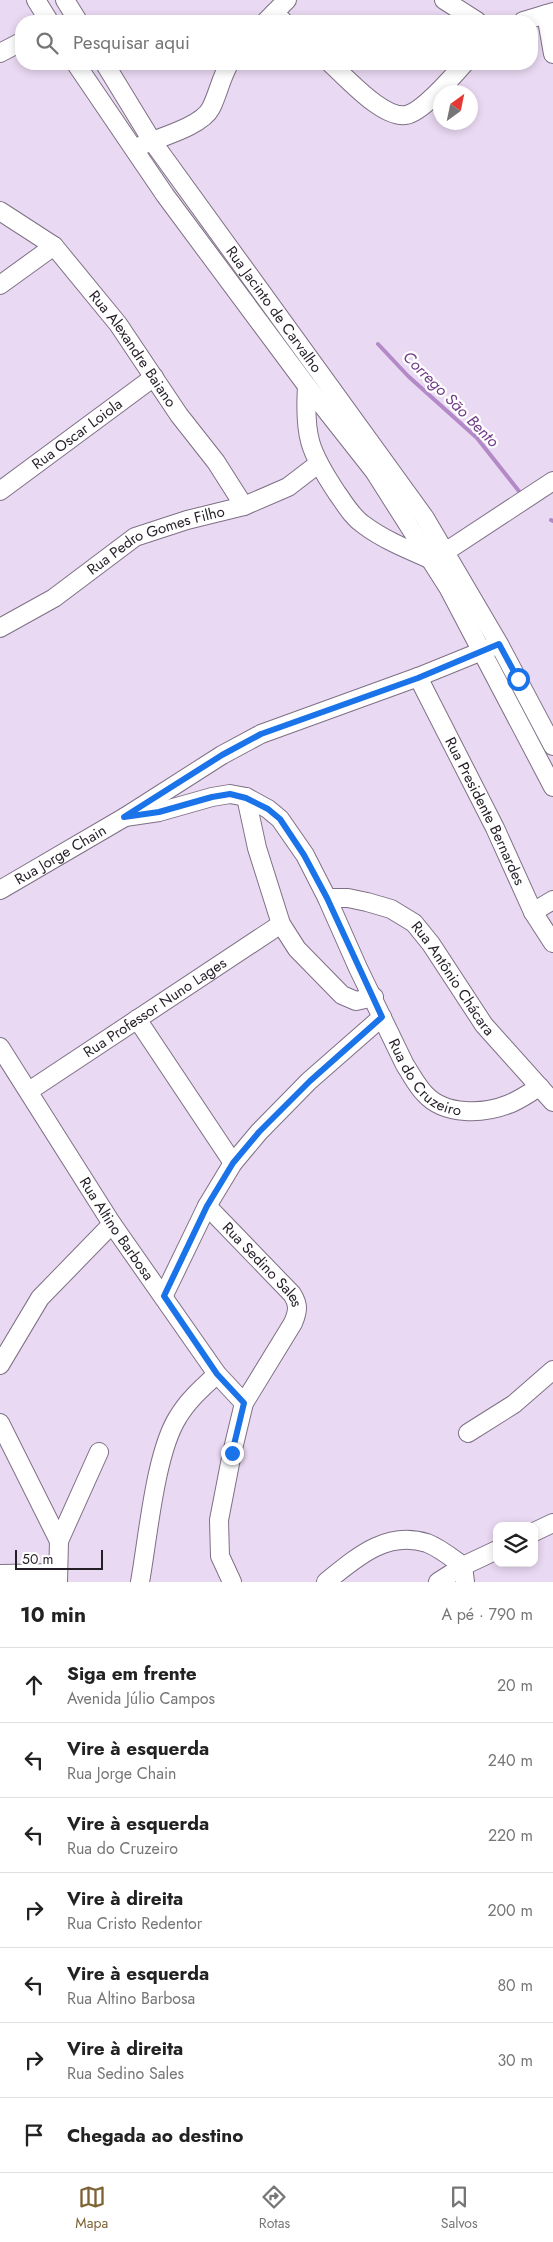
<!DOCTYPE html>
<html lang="pt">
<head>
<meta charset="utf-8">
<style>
	body { margin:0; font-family:Jost,sans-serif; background:#f2f2f2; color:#222 }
	.controls { position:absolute; right:15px; bottom:15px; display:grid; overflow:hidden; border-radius:10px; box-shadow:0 2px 8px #0003 }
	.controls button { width:45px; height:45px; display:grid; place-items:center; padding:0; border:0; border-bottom:1px solid #e0e0e0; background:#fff; color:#222; font:25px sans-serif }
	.compass { position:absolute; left:433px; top:85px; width:45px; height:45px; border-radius:50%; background:#fff; box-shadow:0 2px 8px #0003; rotate:33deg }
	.scale { position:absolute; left:15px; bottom:12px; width:88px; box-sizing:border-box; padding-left:5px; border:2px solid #241e27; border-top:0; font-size:14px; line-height:18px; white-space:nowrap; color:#241e27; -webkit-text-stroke:4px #fff; paint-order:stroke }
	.stop { position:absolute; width:15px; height:15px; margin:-11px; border:4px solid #1a73e8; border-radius:50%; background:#fff }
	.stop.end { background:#1a73e8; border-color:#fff; box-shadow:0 1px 5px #0008 }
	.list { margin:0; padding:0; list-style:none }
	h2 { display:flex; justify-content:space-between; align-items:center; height:65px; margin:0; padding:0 20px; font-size:21px }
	h2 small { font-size:16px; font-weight:400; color:#767676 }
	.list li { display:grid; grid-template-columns:32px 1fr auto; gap:15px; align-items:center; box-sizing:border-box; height:75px; padding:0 20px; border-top:1px solid #e0e0e0 }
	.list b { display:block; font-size:19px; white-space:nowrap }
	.list p { margin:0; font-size:16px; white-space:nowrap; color:#767676 }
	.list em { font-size:16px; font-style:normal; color:#767676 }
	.icon { flex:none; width:28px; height:28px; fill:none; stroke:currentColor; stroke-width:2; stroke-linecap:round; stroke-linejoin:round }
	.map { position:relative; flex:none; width:553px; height:1582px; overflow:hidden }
	.search { position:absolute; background:#fff; box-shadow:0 2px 8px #0003; left:15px; right:15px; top:15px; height:55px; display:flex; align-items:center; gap:12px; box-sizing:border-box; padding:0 18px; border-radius:20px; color:#767676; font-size:19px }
	.sheet { height:590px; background:#fff }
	nav { display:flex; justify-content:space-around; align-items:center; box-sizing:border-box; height:70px; border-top:1px solid #e0e0e0; background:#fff; font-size:14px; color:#767676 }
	nav a { display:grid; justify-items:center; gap:2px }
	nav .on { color:#7d6234 }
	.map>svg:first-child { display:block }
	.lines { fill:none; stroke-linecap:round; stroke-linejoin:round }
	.stream { stroke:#b389c7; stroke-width:4 }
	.minor-casing { stroke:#7e7085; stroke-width:20 }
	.minor { stroke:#fff; stroke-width:18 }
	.route { stroke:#1a73e8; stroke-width:6 }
	.labels { text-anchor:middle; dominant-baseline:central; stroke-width:4.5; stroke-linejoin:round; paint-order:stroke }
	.street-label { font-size:15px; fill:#241e27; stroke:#fff }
	.water-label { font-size:16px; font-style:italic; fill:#723d89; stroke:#fff }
</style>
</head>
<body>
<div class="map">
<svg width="553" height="1582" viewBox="0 0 553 1582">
	<rect width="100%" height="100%" fill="#e9d9f2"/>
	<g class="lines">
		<path class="stream" d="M378,344L408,376L477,438L522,495
			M551,520L553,521"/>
		<g class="minor-casing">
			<g id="minor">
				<path d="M36,0L49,21"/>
				<path d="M65,0L78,21"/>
				<path d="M444,0L477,21"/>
				<path d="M274,13L287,0"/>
				<path d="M546,14L553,54"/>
				<path d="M266,21L274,13L283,21"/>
				<path d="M523,21L553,12"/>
				<path d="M0,53L21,42"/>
				<path d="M76,64L165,195L307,386L374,471L449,589L553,787"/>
				<path id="s1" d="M105,64L152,141L425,518L499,644L553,746"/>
				<path d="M331,64C347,78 383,119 406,115C423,112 452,77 464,64"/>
				<path d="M142,145C161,137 202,126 211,108C218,94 221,78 229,64"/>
				<path id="s2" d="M0,211L54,246L118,324L179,415L216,462L244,506"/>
				<path d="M0,285L54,246"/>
				<path d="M307,386C304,436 309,451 337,493C345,504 352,517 364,525C384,540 409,550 432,560"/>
				<path id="s3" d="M0,491L154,377"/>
				<path d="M436,558L553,481"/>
				<path id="s4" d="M0,628L54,598L135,537L187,520L244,506L288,487L318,464"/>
				<path id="s5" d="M418,677L495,828L533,912L553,943"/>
				<path d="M246,797L257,848L281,924L297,949L342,995L356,1001L374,997"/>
				<path id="s6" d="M125,817L159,812L212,797L230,794L246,797L268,809L280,819L305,855L327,898L358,968L405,1065C411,1074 417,1086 425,1094C445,1116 484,1114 509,1104C520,1100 530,1092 540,1087"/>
				<path id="s7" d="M0,890L125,817L222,755L261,734L418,677L492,647"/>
				<path id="s8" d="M327,898H348L367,902L391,909L414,923L431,944L484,1025L553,1102"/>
				<path d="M533,912L553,900"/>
				<path d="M137,1019L233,1163"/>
				<path id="s9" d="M0,1047L112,1224L217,1374L244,1403"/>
				<path id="s10" d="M29,1091L281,924"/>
				<path id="s11" d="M207,1206L292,1294C299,1305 298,1311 293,1323L244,1403L232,1453L219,1520L220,1556L232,1582"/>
				<path d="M164,1295L207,1206L233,1163L259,1132L309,1081L382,1017"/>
				<path d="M0,1365L40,1298L112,1224"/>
				<path d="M0,1423L59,1541"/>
				<path d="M468,1433L514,1404L553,1370"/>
				<path d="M534,1532L553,1523"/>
				<path d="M0,1574L58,1573"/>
				<path d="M58,1582L59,1541L99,1452"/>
				<path d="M140,1582C148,1538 155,1453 178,1417C188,1400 203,1387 217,1374"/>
				<path d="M326,1582C356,1558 386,1530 427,1543C440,1548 452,1558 463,1566L465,1582"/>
				<path d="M438,1582L463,1566L497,1550"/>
			</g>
		</g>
		<use href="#minor" class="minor"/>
	</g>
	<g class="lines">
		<path class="route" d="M232,1453L244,1403L217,1374L164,1296L207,1206L233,1163L259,1132L310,1081L382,1017L327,898L304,855L280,819L268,809L246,798L230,794L212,797L159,812L124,817L222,755L261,734L418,678L499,644L518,679"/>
	</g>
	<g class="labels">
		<g class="street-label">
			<text stroke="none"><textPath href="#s1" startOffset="298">Rua Jacinto de Carvalho</textPath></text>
			<text stroke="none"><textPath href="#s2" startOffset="194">Rua Alexandre Baiano</textPath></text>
			<text stroke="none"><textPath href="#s3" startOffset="96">Rua Oscar Loiola</textPath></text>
			<text stroke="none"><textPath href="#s4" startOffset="181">Rua Pedro Gomes Filho</textPath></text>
			<text stroke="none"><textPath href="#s5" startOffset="150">Rua Presidente Bernardes</textPath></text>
			<text stroke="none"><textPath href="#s7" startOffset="70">Rua Jorge Chain</textPath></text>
			<text stroke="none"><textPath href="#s8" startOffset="160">Rua Antônio Chácara</textPath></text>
			<text stroke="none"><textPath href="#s10" startOffset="151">Rua Professor Nuno Lages</textPath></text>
			<text stroke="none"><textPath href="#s6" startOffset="465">Rua do Cruzeiro</textPath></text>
			<text stroke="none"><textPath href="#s9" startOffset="216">Rua Altino Barbosa</textPath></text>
			<text stroke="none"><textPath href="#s11" startOffset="81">Rua Sedino Sales</textPath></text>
		</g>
		<g class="water-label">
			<text transform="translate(451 399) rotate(45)">Corrego São Bento</text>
		</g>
	</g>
</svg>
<div class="controls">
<button><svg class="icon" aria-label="layers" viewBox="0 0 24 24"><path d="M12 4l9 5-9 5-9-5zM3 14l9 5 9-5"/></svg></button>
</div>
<svg class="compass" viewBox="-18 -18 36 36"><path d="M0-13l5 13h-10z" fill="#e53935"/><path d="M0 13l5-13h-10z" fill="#767676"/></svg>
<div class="scale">50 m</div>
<div class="stop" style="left:518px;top:679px"></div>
<div class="stop end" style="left:232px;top:1453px"></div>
<div class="search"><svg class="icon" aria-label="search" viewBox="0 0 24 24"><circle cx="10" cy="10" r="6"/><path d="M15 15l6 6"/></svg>Pesquisar aqui</div>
</div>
<section class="sheet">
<h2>10 min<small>A pé · 790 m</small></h2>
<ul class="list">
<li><svg class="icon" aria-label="ahead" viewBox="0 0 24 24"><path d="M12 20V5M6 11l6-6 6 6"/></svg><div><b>Siga em frente</b><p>Avenida Júlio Campos</p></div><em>20 m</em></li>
<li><svg class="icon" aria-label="left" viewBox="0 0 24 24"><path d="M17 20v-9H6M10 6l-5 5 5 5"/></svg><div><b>Vire à esquerda</b><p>Rua Jorge Chain</p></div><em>240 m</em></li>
<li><svg class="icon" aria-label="left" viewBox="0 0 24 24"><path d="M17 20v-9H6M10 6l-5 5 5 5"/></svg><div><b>Vire à esquerda</b><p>Rua do Cruzeiro</p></div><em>220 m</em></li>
<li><svg class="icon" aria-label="right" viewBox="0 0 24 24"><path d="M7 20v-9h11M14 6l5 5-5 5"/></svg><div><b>Vire à direita</b><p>Rua Cristo Redentor</p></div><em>200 m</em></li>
<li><svg class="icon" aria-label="left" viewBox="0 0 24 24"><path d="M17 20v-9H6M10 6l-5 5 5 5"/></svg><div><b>Vire à esquerda</b><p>Rua Altino Barbosa</p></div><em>80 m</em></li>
<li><svg class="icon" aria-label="right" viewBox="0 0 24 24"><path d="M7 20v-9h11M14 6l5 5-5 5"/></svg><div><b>Vire à direita</b><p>Rua Sedino Sales</p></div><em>30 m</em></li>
<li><svg class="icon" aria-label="arrive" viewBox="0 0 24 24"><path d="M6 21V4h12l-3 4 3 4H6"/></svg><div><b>Chegada ao destino</b></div></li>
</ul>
</section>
<nav>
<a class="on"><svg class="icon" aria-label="map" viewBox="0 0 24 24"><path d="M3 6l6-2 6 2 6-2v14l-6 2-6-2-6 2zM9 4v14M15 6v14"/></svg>Mapa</a>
<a><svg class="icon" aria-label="directions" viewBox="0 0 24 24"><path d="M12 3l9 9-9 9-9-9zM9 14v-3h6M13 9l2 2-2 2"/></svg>Rotas</a>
<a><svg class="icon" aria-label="saved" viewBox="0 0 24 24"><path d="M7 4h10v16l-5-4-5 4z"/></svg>Salvos</a>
</nav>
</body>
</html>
